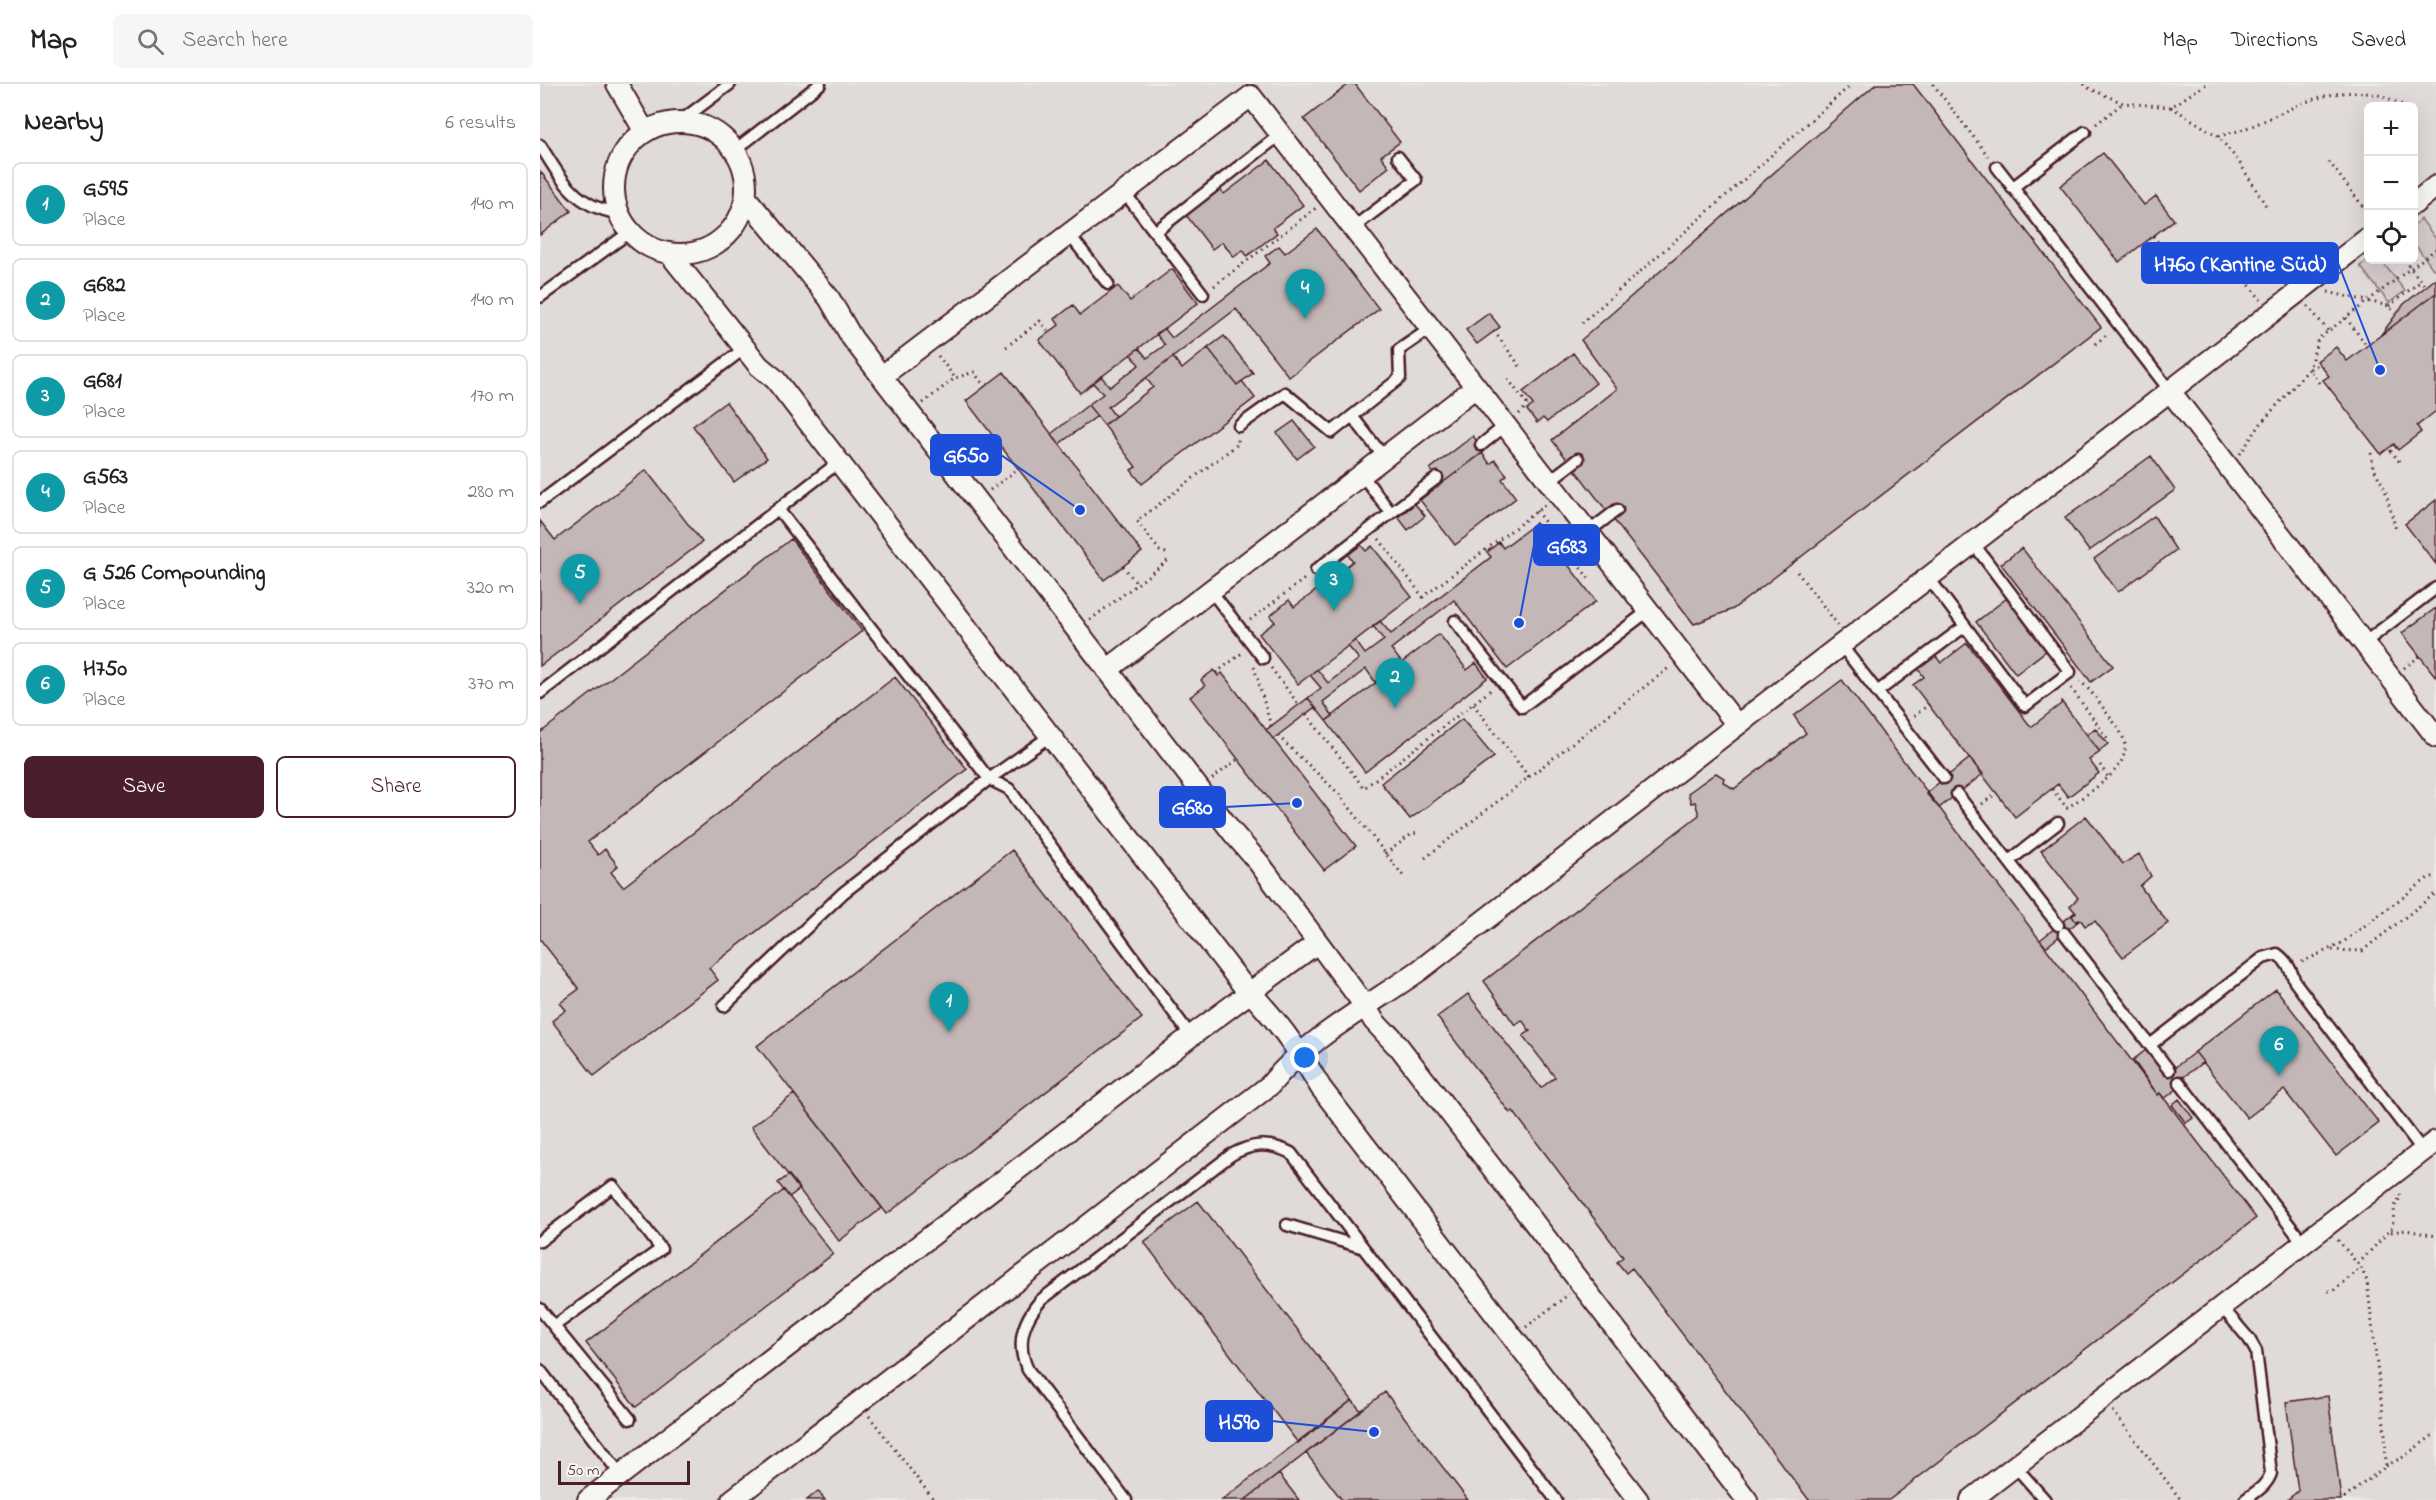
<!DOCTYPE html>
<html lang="en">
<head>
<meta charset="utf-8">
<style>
	body { margin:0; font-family:"Indie Flower",sans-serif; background:#f6f6f6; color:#202124 }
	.controls { position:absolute; right:18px; top:18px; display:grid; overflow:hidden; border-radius:9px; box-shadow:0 6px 24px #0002 }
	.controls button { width:54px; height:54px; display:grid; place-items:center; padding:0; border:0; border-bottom:2px solid #e0e0e0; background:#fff; color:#202124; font:30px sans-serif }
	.scale { position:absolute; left:18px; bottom:15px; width:132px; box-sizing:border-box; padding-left:6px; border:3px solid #4a1f2b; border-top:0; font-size:16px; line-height:21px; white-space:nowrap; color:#4a1f2b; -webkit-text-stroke:4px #f6f6f2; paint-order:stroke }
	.you { position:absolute; left:765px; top:974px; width:21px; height:21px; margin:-15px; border:4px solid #fff; border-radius:50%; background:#1a73e8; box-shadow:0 0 0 9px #1a73e833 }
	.badge { display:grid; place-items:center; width:39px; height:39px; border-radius:50%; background:#4a1f2b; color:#fff; font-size:20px; font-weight:700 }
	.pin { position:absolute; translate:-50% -50px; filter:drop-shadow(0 2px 3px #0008) }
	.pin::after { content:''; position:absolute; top:32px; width:21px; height:18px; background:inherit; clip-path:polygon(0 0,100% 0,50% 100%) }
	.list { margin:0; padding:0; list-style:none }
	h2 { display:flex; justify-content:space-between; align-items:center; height:78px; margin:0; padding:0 24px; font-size:26px }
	h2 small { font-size:20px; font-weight:400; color:#757577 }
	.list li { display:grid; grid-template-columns:39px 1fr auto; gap:18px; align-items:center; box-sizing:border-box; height:84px; margin:0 12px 12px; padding:0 12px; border:2px solid #e0e0e0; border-radius:9px }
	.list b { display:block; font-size:22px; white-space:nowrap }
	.list p { margin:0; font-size:20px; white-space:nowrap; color:#757577 }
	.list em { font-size:20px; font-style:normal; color:#757577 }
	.actions { display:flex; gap:12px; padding:18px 24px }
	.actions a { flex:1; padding:14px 0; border:2px solid #4a1f2b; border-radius:9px; text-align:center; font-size:21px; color:#4a1f2b }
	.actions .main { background:#4a1f2b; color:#fff }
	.icon { flex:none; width:33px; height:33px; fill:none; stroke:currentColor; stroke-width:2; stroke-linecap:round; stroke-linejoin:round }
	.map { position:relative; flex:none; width:1896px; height:1416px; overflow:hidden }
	header { display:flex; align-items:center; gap:36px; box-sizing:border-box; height:84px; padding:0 30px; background:#fff; border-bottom:2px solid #e0e0e0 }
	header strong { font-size:28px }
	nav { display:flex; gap:33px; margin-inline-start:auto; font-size:21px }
	.search { width:420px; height:54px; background:#f6f6f6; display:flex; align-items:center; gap:15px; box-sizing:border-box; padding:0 21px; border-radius:9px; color:#757577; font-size:22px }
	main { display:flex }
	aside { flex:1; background:#fff }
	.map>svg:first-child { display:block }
	.built { fill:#e0dad8; fill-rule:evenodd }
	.green { fill:#d4cbca; stroke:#8f757a; stroke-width:1.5 }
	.building { fill:#c4b7b7; stroke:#4a1f2b; stroke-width:1.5 }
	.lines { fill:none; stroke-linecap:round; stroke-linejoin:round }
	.lane-casing { stroke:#4a1f2b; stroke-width:15 }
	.street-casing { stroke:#4a1f2b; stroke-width:24 }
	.path { stroke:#4a1f2b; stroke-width:3; stroke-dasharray:1.5 4.5; stroke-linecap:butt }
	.lane { stroke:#f6f6f2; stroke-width:10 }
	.street { stroke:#f6f6f2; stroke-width:20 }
	.leader { fill:none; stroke:#1d4ed8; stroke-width:2 }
	.callout-dot { fill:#1d4ed8; stroke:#f6f6f2; stroke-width:2 }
	.callout { fill:#1d4ed8; stroke:#1d4ed8; stroke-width:2 }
	.callout-label { font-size:22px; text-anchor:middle; font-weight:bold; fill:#fff }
</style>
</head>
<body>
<header>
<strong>Map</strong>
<div class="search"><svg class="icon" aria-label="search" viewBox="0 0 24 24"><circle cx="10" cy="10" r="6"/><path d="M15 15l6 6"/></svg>Search here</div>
<nav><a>Map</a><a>Directions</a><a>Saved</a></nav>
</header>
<main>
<aside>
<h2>Nearby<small>6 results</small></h2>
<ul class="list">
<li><span class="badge" style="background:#0f9aa8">1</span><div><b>G595</b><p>Place</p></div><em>140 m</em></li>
<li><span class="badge" style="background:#0f9aa8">2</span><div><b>G682</b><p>Place</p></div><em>140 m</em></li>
<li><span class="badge" style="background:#0f9aa8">3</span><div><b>G681</b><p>Place</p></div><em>170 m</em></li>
<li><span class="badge" style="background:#0f9aa8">4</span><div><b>G563</b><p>Place</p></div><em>280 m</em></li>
<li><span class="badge" style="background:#0f9aa8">5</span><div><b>G 526 Compounding</b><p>Place</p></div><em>320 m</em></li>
<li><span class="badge" style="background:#0f9aa8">6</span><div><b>H750</b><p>Place</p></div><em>370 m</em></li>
</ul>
<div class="actions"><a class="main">Save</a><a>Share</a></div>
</aside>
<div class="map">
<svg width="1896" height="1416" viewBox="0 0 1896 1416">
	<rect width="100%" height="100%" fill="#ece9e6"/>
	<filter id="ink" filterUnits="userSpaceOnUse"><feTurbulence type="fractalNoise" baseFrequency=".0167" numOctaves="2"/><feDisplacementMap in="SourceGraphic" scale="12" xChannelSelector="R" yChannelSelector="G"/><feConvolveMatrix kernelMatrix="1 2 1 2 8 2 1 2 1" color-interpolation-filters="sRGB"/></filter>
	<g filter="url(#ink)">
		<path class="built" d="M0,0H1896V1416H0ZM1828,22H1874V176H1828Z"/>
		<path class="green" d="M1881,135L1896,155V183L1893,185L1874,159V141Z
			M1829,176H1841L1865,207L1849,219L1820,182Z"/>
		<path class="building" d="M809,0H815L860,58L841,72L849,83L819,106L764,35Z
			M1336,0H1373L1561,243L1193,525L1154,540L1012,356L1077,305L1041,256Z
			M1563,69L1604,121L1616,112L1634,136L1579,178L1520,102Z
			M729,76L763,121L733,144L737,149L707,172L703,166L694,173L682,158L672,165L646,131L680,105L684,110Z
			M0,87L31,127L0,151Z
			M777,145L839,225L749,293L696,225L568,323L575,332L564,341L548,321L563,310L553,299L561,292L570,303L599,281L591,270L599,264L607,274L625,261L616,250L624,244L632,254L730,179L725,172L739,162L745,169Z
			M632,185L658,219L540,309L499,256L519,241L515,235L533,221L540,231L578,202L590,217Z
			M1894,196H1896V209L1840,252L1864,220Z
			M1896,209V327L1877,342L1881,348L1858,366L1854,360L1841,370L1783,296L1789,292L1777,277L1796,263L1807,277Z
			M949,229L960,243L937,260L926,246Z
			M684,252L713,289L697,301L668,264Z
			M668,264L697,301L702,297L715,314L602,400L591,386L596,383L564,341L613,303L606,294L633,273L642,285Z
			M1033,269L1056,299L1007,338L1003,334L997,339L987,326L993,321L983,308Z
			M464,288L602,468L564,496L426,317Z
			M186,318L227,374L194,398L153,342Z
			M548,321L557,332L519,360L511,350Z
			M754,337L774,362L757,375L737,349Z
			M933,352L945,367L901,400L890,385Z
			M942,369L950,380L955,376L967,391L962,395L976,414L915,461L880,416Z
			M1611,372L1635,406L1549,467L1525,434Z
			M106,386L162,458L0,582V437L15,456Z
			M1896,416V480L1865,440Z
			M875,420L885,432L868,446L858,433Z
			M1614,432L1636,466L1578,508L1554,475Z
			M996,439L1056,517L967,585L914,516L851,565L862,579L836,599L826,585L783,618L793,632L786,637L768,614L781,604L770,591L777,585L788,599L819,575L808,562L815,556L825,570L844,556L833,542L840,537L851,550L951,473L947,468L950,466L959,458L963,464Z
			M251,455L322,547L48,758L58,771L65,765L78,782L71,788L83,803L355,593L427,685L169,884L178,896L54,992L12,937L26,926L20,919L39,905L0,855V649Z
			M821,461L826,467L832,462L872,513L758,600L719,550L735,538L730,532L749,516L754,523L793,494L813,477L808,471Z
			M1482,464L1573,582L1551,598L1461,480Z
			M1467,514L1507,566L1476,590L1436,538Z
			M1896,524V593L1862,549Z
			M899,550L927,586L936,579L947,594L825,688L786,637Z
			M1427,559L1491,643L1521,620V617L1560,668L1549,676L1559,689L1528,713L1518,700L1475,733L1373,601L1384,593L1377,583L1394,570L1401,579Z
			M674,586L678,592L682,589L816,762L784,786L650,613L665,602L661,596Z
			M1302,596L1611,1002L1618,1011L1620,1009L1716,1134L1349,1416H1269L1092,1184L1086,1189L1077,1178L1083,1173L973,1027L970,1029L897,933L928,910L1001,1004L1015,993L983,952L990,947L982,936L975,941L944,897L1159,731L1155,718L1151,719L1148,709L1176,689L1184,694L1183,698L1194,705L1266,649L1254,632Z
			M768,614L775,623L733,655L726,646Z
			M922,635L954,673L870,735L841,699Z
			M1555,644L1568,660L1559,667L1547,651Z
			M1430,674L1443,690L1399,724L1386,709Z
			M1546,732L1583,780L1599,770L1611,792L1600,802L1628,839L1583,873L1555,837L1545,842L1540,835L1536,838L1532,832L1536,829L1530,822L1538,814L1501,767Z
			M472,766L602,934L347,1130L217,962Z
			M1535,828L1532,832L1536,838L1540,836L1506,863L1500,856Z
			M1736,905L1839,1039L1796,1072L1744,1006L1707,1034L1655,968Z
			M1606,966L1625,991L1655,968L1663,978L1633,1001L1637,1005L1624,1015L1620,1009L1618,1011L1593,976Z
			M254,1010L342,1124L299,1157L211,1043Z
			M1639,1015L1653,1034L1646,1039L1632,1021Z
			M249,1091L260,1105L249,1113L238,1099Z
			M244,1106L293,1170L96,1323L46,1259Z
			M658,1117L812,1316L758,1359L604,1158Z
			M845,1308L928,1416H802L766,1369Z
			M1788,1312L1801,1416H1747L1758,1407L1746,1318Z
			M812,1316L821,1327L705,1416H682Z
			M739,1390L759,1416H705Z
			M278,1407L285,1416H267Z"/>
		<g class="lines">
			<g class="lane-casing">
				<path id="lane" d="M138,39L190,0
					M0,61C13,81 26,107 48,119C57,125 69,127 79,130
					M195,66L280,0
					M1457,83L1630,307
					M1472,104L1545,48
					M584,108L663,210
					M814,143L876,96L858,73
					M615,148L741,50
					M529,150L568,200
					M0,213L90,148
					M812,332L844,373
					M699,342L745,309L792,348L860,294L859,266L891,244
					M941,361L966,341
					M822,391L851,429L897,394
					M1009,397L1038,375
					M0,418L205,264
					M238,425L449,695L469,705L651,952
					M1048,448L1077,426
					M776,486L851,429
					M1388,493L1485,622L1530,588L1433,459
					M671,507L723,574
					M915,537L982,623L1108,527
					M1824,559L1896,504
					M1301,561L1404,694
					M1337,608L1425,542
					M0,609L299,378
					M1417,710L1518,841
					M1469,777L1518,739
					M1524,849L1629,986
					M184,922L303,809L449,695L510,652
					M1610,961L1723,874L1737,870C1747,877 1751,886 1755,898L1883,1067
					M1639,998L1764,1160
					M747,1141L821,1163
					M0,1157L73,1102L121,1165L14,1242
					M1681,1222L1709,1255L1716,1267L1731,1389C1727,1402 1715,1408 1705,1416
					M0,1225L90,1335
					M0,1286L81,1391
					M1475,1382L1505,1416
					M586,1416L488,1286C475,1260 483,1237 501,1216L691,1071C713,1059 728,1058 751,1069L1016,1416"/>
			</g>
			<g class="street-casing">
				<path id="street" d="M77,0L105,48
					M74 104a66 66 0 1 1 132 0a66 66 0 1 1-132 0Z
					M206,114L289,214L312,254L693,749L719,779L825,922L834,937L856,961
					M1874,120L1896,102
					M129,169L219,282L235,295L701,899C732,929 759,966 781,1004L1098,1416
					M342,292L711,12L1197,641
					M1630,307L1896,653
					M567,586L936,303
					M850,951L1207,1416
					M48,1416L651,952L777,859
					M192,1416L730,1001C766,955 832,920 880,886L1828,154
					M1431,1416L1896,1057"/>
			</g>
			<path class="path" d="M1393,0L1448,72
				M1544,0L1548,4L1583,19L1631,23L1666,0
				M1631,23L1678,52L1699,78L1728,125
				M1556,40L1583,19
				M1678,52C1736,41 1770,0 1833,10C1843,11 1853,17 1863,21
				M1789,78L1828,129
				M1613,152L1626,169
				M1680,163L1721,216
				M1864,176L1885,202
				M674,202L776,124
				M1788,208L1849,222L1855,230
				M1768,222L1788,247
				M1849,222L1881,197
				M1806,234L1827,262
				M1042,239L1312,0
				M954,247L982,285
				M1555,260L1568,250
				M466,263L500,237L509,249
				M398,272L415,294
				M968,295L990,324
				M1779,299L1769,285L1780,280
				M383,319L415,294L434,288L445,303
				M979,330L988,321
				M1856,363L1851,367L1861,380
				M1831,369L1833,383L1845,405L1856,446
				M1700,370L1722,338L1769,285L1778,255L1896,165
				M450,406L479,384
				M996,427L1051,497
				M839,455L883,513L948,464
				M950,466L948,464L1005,421
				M626,469L620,467L597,437L698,360V355
				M583,482L597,500
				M1257,488L1298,541
				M550,536L630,475
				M710,536L767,493
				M714,583L731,642
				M731,584L759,621
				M1864,584L1880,572
				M676,589L702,569
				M1531,604L1568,655L1566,658
				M933,620L989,693
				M766,630L824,704L952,605
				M1374,632L1389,620
				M738,652L799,710L864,793
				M1560,681L1568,693
				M672,695L698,675
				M1512,705L1527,724C1546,710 1593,684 1584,657C1582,648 1575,640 1570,633C1560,620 1552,607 1540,597
				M1442,720L1457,709
				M845,770L872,750L878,749
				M885,774L1130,583
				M1792,866L1822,867L1896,809
				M1762,878L1802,859L1888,794L1896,792
				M1851,1148L1866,1146L1896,1152
				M1798,1156L1821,1184L1827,1197L1845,1349L1846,1382L1802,1416
				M1818,1180L1852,1144L1855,1122L1861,1112L1858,1108
				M1788,1207H1793L1821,1184
				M986,1243L1029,1210
				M1573,1327L1641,1416
				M329,1332L394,1416
				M1846,1382L1863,1373L1896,1349"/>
			<use href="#lane" class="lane"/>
			<use href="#street" class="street"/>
		</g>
	</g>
	<path class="leader" d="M1840 286L1798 179M540 426L461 371M979 539L994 461M757 719L685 723M834 1348L732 1337"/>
	<g class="callout-dot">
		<circle cx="1840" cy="286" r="6"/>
		<circle cx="540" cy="426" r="6"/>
		<circle cx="979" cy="539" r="6"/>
		<circle cx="757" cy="719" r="6"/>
		<circle cx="834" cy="1348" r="6"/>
	</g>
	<g class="callout">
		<rect x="1602" y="159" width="196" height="40" rx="6"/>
		<rect x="391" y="351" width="70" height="40" rx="6"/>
		<rect x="994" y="441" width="65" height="40" rx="6"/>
		<rect x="620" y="703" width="65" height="40" rx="6"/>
		<rect x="666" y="1317" width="66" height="40" rx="6"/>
	</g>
	<g class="callout-label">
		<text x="1700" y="187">H760 (Kantine Süd)</text>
		<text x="426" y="378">G650</text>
		<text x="1027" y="469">G683</text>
		<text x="652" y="730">G680</text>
		<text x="699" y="1345">H590</text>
	</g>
</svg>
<div class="controls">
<button>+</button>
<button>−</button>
<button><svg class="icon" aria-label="locate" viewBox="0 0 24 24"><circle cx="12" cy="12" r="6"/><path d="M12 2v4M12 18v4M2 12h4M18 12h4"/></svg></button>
</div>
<div class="scale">50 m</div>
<div class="you"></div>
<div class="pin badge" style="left:409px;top:948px;background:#0f9aa8">1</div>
<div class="pin badge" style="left:855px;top:624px;background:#0f9aa8">2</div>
<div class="pin badge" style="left:794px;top:527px;background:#0f9aa8">3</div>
<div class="pin badge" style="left:765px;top:235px;background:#0f9aa8">4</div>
<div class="pin badge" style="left:40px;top:520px;background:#0f9aa8">5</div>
<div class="pin badge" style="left:1739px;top:992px;background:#0f9aa8">6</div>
</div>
</main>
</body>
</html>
